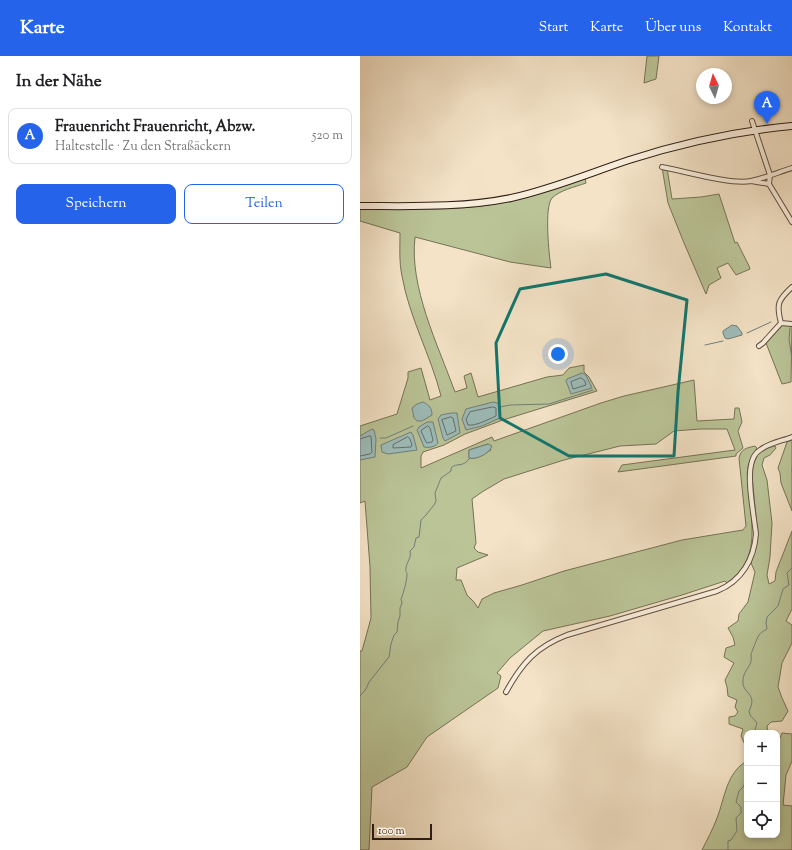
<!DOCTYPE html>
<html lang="de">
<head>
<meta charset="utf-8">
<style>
	body { margin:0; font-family:"Sorts Mill Goudy",serif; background:#f2f2f2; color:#202124 }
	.controls { position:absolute; right:12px; bottom:12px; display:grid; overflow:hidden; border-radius:8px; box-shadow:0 2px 6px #0003 }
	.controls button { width:36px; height:36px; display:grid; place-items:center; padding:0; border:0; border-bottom:1px solid #e0e0e0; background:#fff; color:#202124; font:20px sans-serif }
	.compass { position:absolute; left:336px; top:12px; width:36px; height:36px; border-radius:50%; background:#fff; box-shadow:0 2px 6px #0003; rotate:355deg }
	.scale { position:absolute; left:12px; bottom:10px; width:60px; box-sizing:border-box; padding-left:4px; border:2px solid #311f15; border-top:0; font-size:11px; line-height:14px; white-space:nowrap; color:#311f15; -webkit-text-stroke:3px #f8eddb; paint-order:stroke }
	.you { position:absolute; left:198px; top:298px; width:14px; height:14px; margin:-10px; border:3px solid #fff; border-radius:50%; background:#1a73e8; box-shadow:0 0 0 6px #1a73e833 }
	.badge { display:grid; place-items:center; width:26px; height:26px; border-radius:50%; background:#2563eb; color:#fff; font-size:13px; font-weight:700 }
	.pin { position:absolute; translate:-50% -33px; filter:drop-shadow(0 1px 2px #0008) }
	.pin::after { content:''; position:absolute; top:21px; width:14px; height:12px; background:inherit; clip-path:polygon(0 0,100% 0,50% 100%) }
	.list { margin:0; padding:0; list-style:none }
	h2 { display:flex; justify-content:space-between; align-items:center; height:52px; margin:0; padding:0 16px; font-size:17px }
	h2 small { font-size:13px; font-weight:400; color:#757577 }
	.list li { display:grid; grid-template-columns:26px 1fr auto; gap:12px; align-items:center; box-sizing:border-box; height:56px; margin:0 8px 8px; padding:0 8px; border:1px solid #e0e0e0; border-radius:8px }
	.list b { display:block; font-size:15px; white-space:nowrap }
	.list p { margin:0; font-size:13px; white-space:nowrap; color:#757577 }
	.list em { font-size:13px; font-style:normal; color:#757577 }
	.actions { display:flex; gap:8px; padding:12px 16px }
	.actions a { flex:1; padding:9px 0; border:1px solid #2563eb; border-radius:8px; text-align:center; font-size:14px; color:#2563eb }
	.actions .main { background:#2563eb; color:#fff }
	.icon { flex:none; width:22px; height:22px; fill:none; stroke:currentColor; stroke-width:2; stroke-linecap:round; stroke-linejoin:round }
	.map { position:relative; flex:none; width:432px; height:794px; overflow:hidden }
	header { display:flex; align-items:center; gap:24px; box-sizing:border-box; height:56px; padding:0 20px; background:#2563eb; color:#fff }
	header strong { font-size:19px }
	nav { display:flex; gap:22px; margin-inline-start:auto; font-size:14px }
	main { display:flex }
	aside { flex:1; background:#fff }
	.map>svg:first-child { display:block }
	.green { fill:#bac497; stroke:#767256; fill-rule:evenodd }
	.water { fill:#9dbdbb; stroke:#727e79 }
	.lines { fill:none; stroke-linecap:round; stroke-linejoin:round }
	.shore { stroke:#676e68; stroke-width:1 }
	.stream { stroke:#727e79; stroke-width:1 }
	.minor-casing { stroke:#625042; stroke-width:6 }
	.secondary-casing { stroke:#311f15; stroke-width:8 }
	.minor { stroke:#f8eddb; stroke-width:4 }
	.secondary { stroke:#f8eddb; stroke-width:6 }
	.marked { fill:none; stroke:#0f766e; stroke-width:3; stroke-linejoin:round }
</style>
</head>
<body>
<header>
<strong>Karte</strong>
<nav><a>Start</a><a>Karte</a><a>Über uns</a><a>Kontakt</a></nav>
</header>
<main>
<aside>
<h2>In der Nähe<small></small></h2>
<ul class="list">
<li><span class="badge">A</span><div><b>Frauenricht Frauenricht, Abzw.</b><p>Haltestelle · Zu den Straßäckern</p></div><em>520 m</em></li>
</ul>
<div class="actions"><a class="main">Speichern</a><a>Teilen</a></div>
</aside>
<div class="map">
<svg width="432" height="794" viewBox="0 0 432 794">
	<rect width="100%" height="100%" fill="#f4e3c7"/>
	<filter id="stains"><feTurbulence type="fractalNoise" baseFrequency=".005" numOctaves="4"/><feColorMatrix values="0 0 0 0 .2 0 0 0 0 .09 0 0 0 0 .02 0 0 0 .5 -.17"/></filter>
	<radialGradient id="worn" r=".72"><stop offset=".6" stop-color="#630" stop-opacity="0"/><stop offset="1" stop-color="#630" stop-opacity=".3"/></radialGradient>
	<path class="green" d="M287,0H299L296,23L284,27Z
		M302,111L307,112L312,143L341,141L359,138L375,187L377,186L389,210L390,213L376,219L368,207L357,212L361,222L349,229L346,238L324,187L308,147Z
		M225,122L226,127C215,131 200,134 192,142C184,151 189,199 191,212L150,206L55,181C49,231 78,289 95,336L107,332L104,320L111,317L118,341L187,321L203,319L209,312L224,309V316L229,321L237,335L143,364L105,378L84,389L63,396L61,400V412L132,381L134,385L241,347L264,340L334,324L337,365L374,363L375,352H379L382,366L378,375L383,392L376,398V400L258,416L262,409L375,394L367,373H340L314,375L296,388L260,390L204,404L144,423L122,436L112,443L116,487L114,492L118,496L128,499L97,512L96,524H101L107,539L114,546L118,552L122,543L134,537L162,529L204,515L322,484L383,474L386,470L379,402C381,393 386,392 395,390L397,392C393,398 389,405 388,412C387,420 388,428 389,437C392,472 400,503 367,527L365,525L322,539L250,560L183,575L150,602L137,617L141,620L138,632L67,681L47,711L12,731L9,794H0V595H2L11,562L10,511L5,445L0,447V370L37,358L48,322V316L61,312L70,344L81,340C71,300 49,261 42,220C39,206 40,192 40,177L0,165V153C40,152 82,155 122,150C157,146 191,132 225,122ZM128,388L131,394C124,398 117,404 109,402V394Z
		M422,269H428L432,271L431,326L422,328L406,287Z
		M432,384V455L421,427L420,417L418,412L427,386Z
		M415,390L416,392L410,399L404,402L402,409L407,424L412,467L410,501L407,519L409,528L415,525L416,516L432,475V553L426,565L432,569V587L422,607L418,631L422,642L428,655L422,665L411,666L407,670L408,677H387V693L381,680L383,673L369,668V661L375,660L378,656L375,651L377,644L368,640L367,631L365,624L374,607L364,601L366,592L375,589L373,581L368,572L378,565L379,558L388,546L395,516L391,507L396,491L397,471L392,420L393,409L398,398L406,392Z
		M422,677L432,678V705L426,719L423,749L432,750V794H342C347,784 353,773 357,762C365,742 366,717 387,705V779H417V689Z"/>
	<path class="water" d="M372,269L377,270L382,277V279L368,283L365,282L363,277V275Z
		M222,317L226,319L232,332L211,338L206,325L207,323Z
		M63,346C69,349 72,352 72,359L62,365H57L54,362L52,352L57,348Z
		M133,346L137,347L139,348L140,362L122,370L106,374L102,363L106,353Z
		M91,357H97L100,377L85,385L83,382L78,363L81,359Z
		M67,366H73L78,387C75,391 69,392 64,391L57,374L59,371Z
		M12,373L14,374L16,383L15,401L0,404V380Z
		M51,376L53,379L57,394L28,398L22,396L21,389Z
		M128,388L132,390C129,398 116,404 109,402V394Z"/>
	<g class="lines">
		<path class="shore" d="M221,322L225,325L226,329L213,333L211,326Z
			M133,351L136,352V360C127,364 116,370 108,369L106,363L110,356Z
			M91,361L93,362L96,375L87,379L82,364Z
			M68,370L70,372L73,384L72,386L67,387L66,386L61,375Z
			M48,381L50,383L52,389L51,391L33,392V389Z
			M0,383L9,380H11L12,396L10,398L0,400"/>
		<path class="stream" d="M430,272L429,283L432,303
			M387,277L411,266
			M345,289L363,285
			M140,351L150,349L189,348L233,334
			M20,382H26L53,370
			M432,412V416
			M0,640L6,633L9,626L29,601L31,588L34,579L37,576L38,566L40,560V552L42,547L41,543C43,539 47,524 47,519C47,514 45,517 46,513C46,506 52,502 50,495L54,491L56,482L59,481L61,464L66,459L74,449L76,445L75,437L81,422L91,415V412C97,406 103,412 109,403
			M397,677L395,674L397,667L390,659L389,655C398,638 383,637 383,627C382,619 387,614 390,608C392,604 391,602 391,599C391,597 398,580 399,579C401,576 404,575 407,573L406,567L407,561L418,550L423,533L429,529L427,517L432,512
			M368,794V785L371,784L377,775L376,762L381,757V751L376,746L379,735L384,730L385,722H387"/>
		<g class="minor-casing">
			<path id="minor" d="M392,65L410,119L409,128
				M302,111C324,115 371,129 391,125C405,122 419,116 432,112
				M391,125L409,128
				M409,128L432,166
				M432,231C418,244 416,248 421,267L432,268
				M399,290L403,287L421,267
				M146,636C162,607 176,591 207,579L357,535C382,525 394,503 396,478C394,460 387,425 391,409C392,404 395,397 400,394C409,387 422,385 432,381"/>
		</g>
		<g class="secondary-casing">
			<path id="secondary" d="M0,150C50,150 102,152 151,142C192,133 230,117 269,104C322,87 377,75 432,70"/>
		</g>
		<use href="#minor" class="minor"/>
		<use href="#secondary" class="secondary"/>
	</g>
	<path class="marked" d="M246,218L327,244L318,336L314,400H209L140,362L136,287L160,233Z"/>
	<rect width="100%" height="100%" filter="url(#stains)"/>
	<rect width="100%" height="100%" fill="url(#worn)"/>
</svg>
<div class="controls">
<button>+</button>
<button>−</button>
<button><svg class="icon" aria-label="locate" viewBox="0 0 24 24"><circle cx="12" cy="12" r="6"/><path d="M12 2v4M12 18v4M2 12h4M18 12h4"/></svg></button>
</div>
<svg class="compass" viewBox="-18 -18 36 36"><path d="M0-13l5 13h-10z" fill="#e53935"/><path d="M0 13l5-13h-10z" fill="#757577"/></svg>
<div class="scale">100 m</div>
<div class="you"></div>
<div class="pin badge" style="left:407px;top:68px">A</div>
</div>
</main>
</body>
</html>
